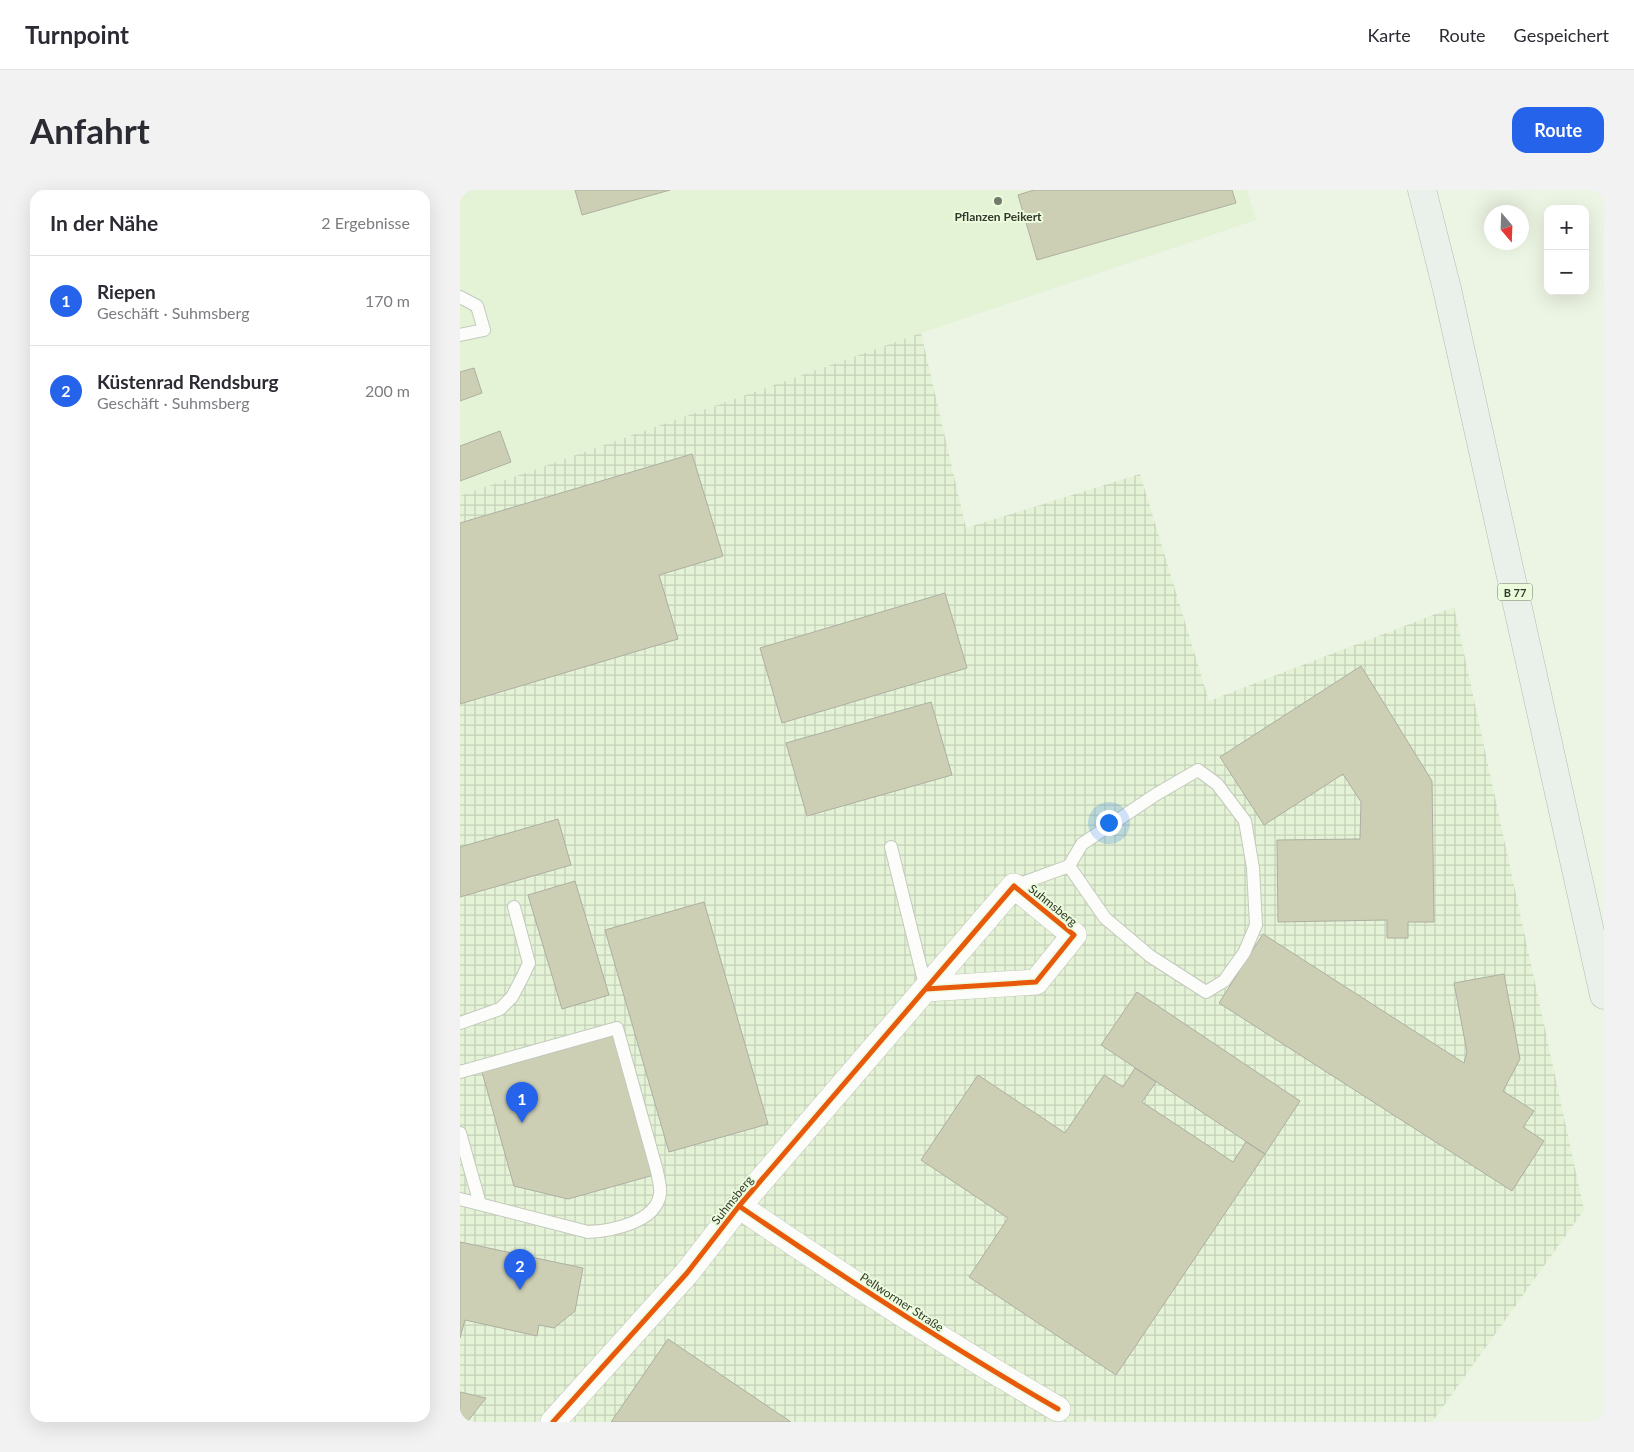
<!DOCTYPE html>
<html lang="de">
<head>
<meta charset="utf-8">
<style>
	body { margin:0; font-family:Lato,sans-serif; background:#f2f2f3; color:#2b2b33 }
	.controls { position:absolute; right:15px; top:15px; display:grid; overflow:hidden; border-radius:10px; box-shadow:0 5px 20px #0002 }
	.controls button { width:45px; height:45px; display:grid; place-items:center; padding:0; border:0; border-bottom:1px solid #e1e1e2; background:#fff; color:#2b2b33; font:25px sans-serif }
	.compass { position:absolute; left:1024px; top:15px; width:45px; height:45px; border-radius:50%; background:#fff; box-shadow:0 5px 20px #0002; rotate:161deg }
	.you { position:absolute; left:648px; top:632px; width:18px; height:18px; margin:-12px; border:4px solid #fff; border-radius:50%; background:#1a73e8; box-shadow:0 0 0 8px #1a73e833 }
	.badge { display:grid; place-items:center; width:32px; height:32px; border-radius:50%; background:#2563eb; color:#fff; font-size:16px; font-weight:700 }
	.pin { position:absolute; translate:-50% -41px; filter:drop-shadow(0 1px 2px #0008) }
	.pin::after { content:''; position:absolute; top:26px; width:18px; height:15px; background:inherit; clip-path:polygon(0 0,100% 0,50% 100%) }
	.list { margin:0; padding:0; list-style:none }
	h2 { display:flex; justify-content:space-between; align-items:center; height:65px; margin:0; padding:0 20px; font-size:21px }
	h2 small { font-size:16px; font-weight:400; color:#7c7c81 }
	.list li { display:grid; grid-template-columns:32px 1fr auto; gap:15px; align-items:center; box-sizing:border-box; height:90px; padding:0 20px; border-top:1px solid #e1e1e2 }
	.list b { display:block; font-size:19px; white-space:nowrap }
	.list p { margin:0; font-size:16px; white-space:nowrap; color:#7c7c81 }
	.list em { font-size:16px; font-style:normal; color:#7c7c81 }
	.map { position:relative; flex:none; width:1144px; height:1232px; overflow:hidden; border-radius:15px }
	header { display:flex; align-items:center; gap:30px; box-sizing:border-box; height:70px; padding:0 25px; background:#fff; border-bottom:1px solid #e1e1e2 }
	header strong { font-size:24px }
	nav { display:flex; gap:28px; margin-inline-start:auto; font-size:18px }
	.intro { display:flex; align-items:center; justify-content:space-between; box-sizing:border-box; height:120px; padding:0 30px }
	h1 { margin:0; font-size:35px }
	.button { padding:12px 22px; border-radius:15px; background:#2563eb; color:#fff; font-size:18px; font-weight:700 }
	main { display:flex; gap:30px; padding:0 30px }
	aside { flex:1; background:#fff; border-radius:15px; box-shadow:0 5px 20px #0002 }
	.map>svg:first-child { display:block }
	.built { fill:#e4f2d6 }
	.industrial { fill:url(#industrial-grid) }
	.building { fill:#cdcfb5; stroke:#acafa2 }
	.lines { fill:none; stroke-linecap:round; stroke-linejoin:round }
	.service-casing { stroke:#c3cabc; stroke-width:14 }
	.minor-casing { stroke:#c3cabc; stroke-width:26 }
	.primary-casing { stroke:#b0bdae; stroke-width:29 }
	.service { stroke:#fcfdfb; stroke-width:12 }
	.minor { stroke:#fcfdfb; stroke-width:25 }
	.primary { stroke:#eaf1eb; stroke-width:28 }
	.cycleway-casing { stroke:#ecfbdc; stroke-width:8 }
	.cycleway { stroke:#e8590c; stroke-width:5 }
	.poi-dot { fill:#737a6c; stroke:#ecfbdc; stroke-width:2 }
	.labels { text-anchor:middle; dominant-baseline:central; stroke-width:4; stroke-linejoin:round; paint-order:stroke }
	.shield { fill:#ecfbdc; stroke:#6a7261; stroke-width:1 }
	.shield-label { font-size:11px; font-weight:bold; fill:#32382c }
	.poi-label { font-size:12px; font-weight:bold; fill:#32382c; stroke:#ecfbdc }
	.street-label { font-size:12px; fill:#32382c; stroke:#ecfbdc }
</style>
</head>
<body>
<header>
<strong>Turnpoint</strong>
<nav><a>Karte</a><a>Route</a><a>Gespeichert</a></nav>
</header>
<div class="intro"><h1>Anfahrt</h1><a class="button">Route</a></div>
<main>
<aside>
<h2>In der Nähe<small>2 Ergebnisse</small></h2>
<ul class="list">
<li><span class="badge">1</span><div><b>Riepen</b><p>Geschäft · Suhmsberg</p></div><em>170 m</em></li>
<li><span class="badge">2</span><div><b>Küstenrad Rendsburg</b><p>Geschäft · Suhmsberg</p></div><em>200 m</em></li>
</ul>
</aside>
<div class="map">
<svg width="1144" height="1232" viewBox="0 0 1144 1232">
	<defs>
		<pattern id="industrial-grid" width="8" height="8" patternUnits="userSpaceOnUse" patternTransform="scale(1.25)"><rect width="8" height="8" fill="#e4f2d6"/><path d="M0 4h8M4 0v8" fill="none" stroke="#c4d0b8"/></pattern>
	</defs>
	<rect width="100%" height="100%" fill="#ecf4e3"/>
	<path class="built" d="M0,0H787L796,30L461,143L0,306Z"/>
	<path class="industrial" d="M461,143L506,338L680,284L749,511L994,417L1124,1020L972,1232H636L628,1227L625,1232H0V306Z"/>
	<path class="building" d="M115,0H210L122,25Z
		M574,0H772L776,13L577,70L558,5Z
		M14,178L22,203L0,211V182Z
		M40,241L51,272L0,291V256Z
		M232,264L263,366L199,385L218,449L0,514V333Z
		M485,403L507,478L322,533L300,458Z
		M901,476L972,591L974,732H948V748H927V730L818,732L817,650L900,649L901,612L883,584L804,635L760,567Z
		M471,512L492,585L347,626L326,553Z
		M98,629L111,675L0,707V657Z
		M115,691L149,805L102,819L68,705Z
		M244,712L308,934L209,962L145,740Z
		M803,744L1004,873L1007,862L994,793L1044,784L1060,869L1043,901L1074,921L1063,937L1084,951L1052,1001L759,813Z
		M677,802L840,911L805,964L641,855Z
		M155,845L194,985L108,1009L54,996L22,882Z
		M675,878L696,892L682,912L773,972L786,952L805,964L656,1185L509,1087L548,1028L461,970L518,885L605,943L644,885L663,897Z
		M0,1052L123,1078L115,1121L94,1138L79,1135L77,1146L5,1130L0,1148Z
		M208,1149L331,1232H151Z
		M0,1202L26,1208L7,1232H0Z"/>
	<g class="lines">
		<g class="service-casing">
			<path id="service" d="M0,107L17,116L24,140L0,145
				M431,657L466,799
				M554,696L609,676L645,728L690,766L746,802L764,791L784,763L796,735L793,678L785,631L757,594L738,580L695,605L622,654L609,676
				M0,833L40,819L52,807L63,786L69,773L54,717
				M0,882L157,838L197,981C198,988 201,997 200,1004C196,1033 150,1041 128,1042L0,1009
				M0,943L20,1014"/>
		</g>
		<g class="minor-casing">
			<path id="minor" d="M279,1016C383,1087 489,1156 598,1219
				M93,1232L227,1083L279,1016L554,696L614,745L576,792L466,799"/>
		</g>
		<g class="primary-casing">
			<path id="primary" d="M962,0L987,99L1144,805"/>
		</g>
		<use href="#service" class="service"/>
		<use href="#minor" class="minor"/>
		<use href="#primary" class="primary"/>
		<g class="cycleway-casing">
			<path id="cycleway" d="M279,1016C383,1087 489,1156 598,1219
				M93,1232L227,1083L279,1016L554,696L614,745L576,792L466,799"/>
		</g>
		<use href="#cycleway" class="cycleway"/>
	</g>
	<circle class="poi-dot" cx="538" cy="11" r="5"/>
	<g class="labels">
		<rect class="shield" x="1037.5" y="393.5" width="35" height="17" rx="4"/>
		<g class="shield-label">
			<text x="1055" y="402">B 77</text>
		</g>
		<g class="poi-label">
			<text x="538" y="26">Pflanzen Peikert</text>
		</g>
		<g class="street-label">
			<text transform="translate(593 715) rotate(39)">Suhmsberg</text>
			<text transform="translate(272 1010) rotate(-51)">Suhmsberg</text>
			<text transform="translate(442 1112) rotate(33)">Pellwormer Straße</text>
		</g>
	</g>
</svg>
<div class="controls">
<button>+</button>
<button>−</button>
</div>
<svg class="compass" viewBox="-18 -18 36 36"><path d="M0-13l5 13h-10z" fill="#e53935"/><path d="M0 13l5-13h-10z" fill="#7c7c81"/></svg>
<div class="you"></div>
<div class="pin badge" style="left:62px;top:933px">1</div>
<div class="pin badge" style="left:60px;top:1100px">2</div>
</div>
</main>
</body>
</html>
